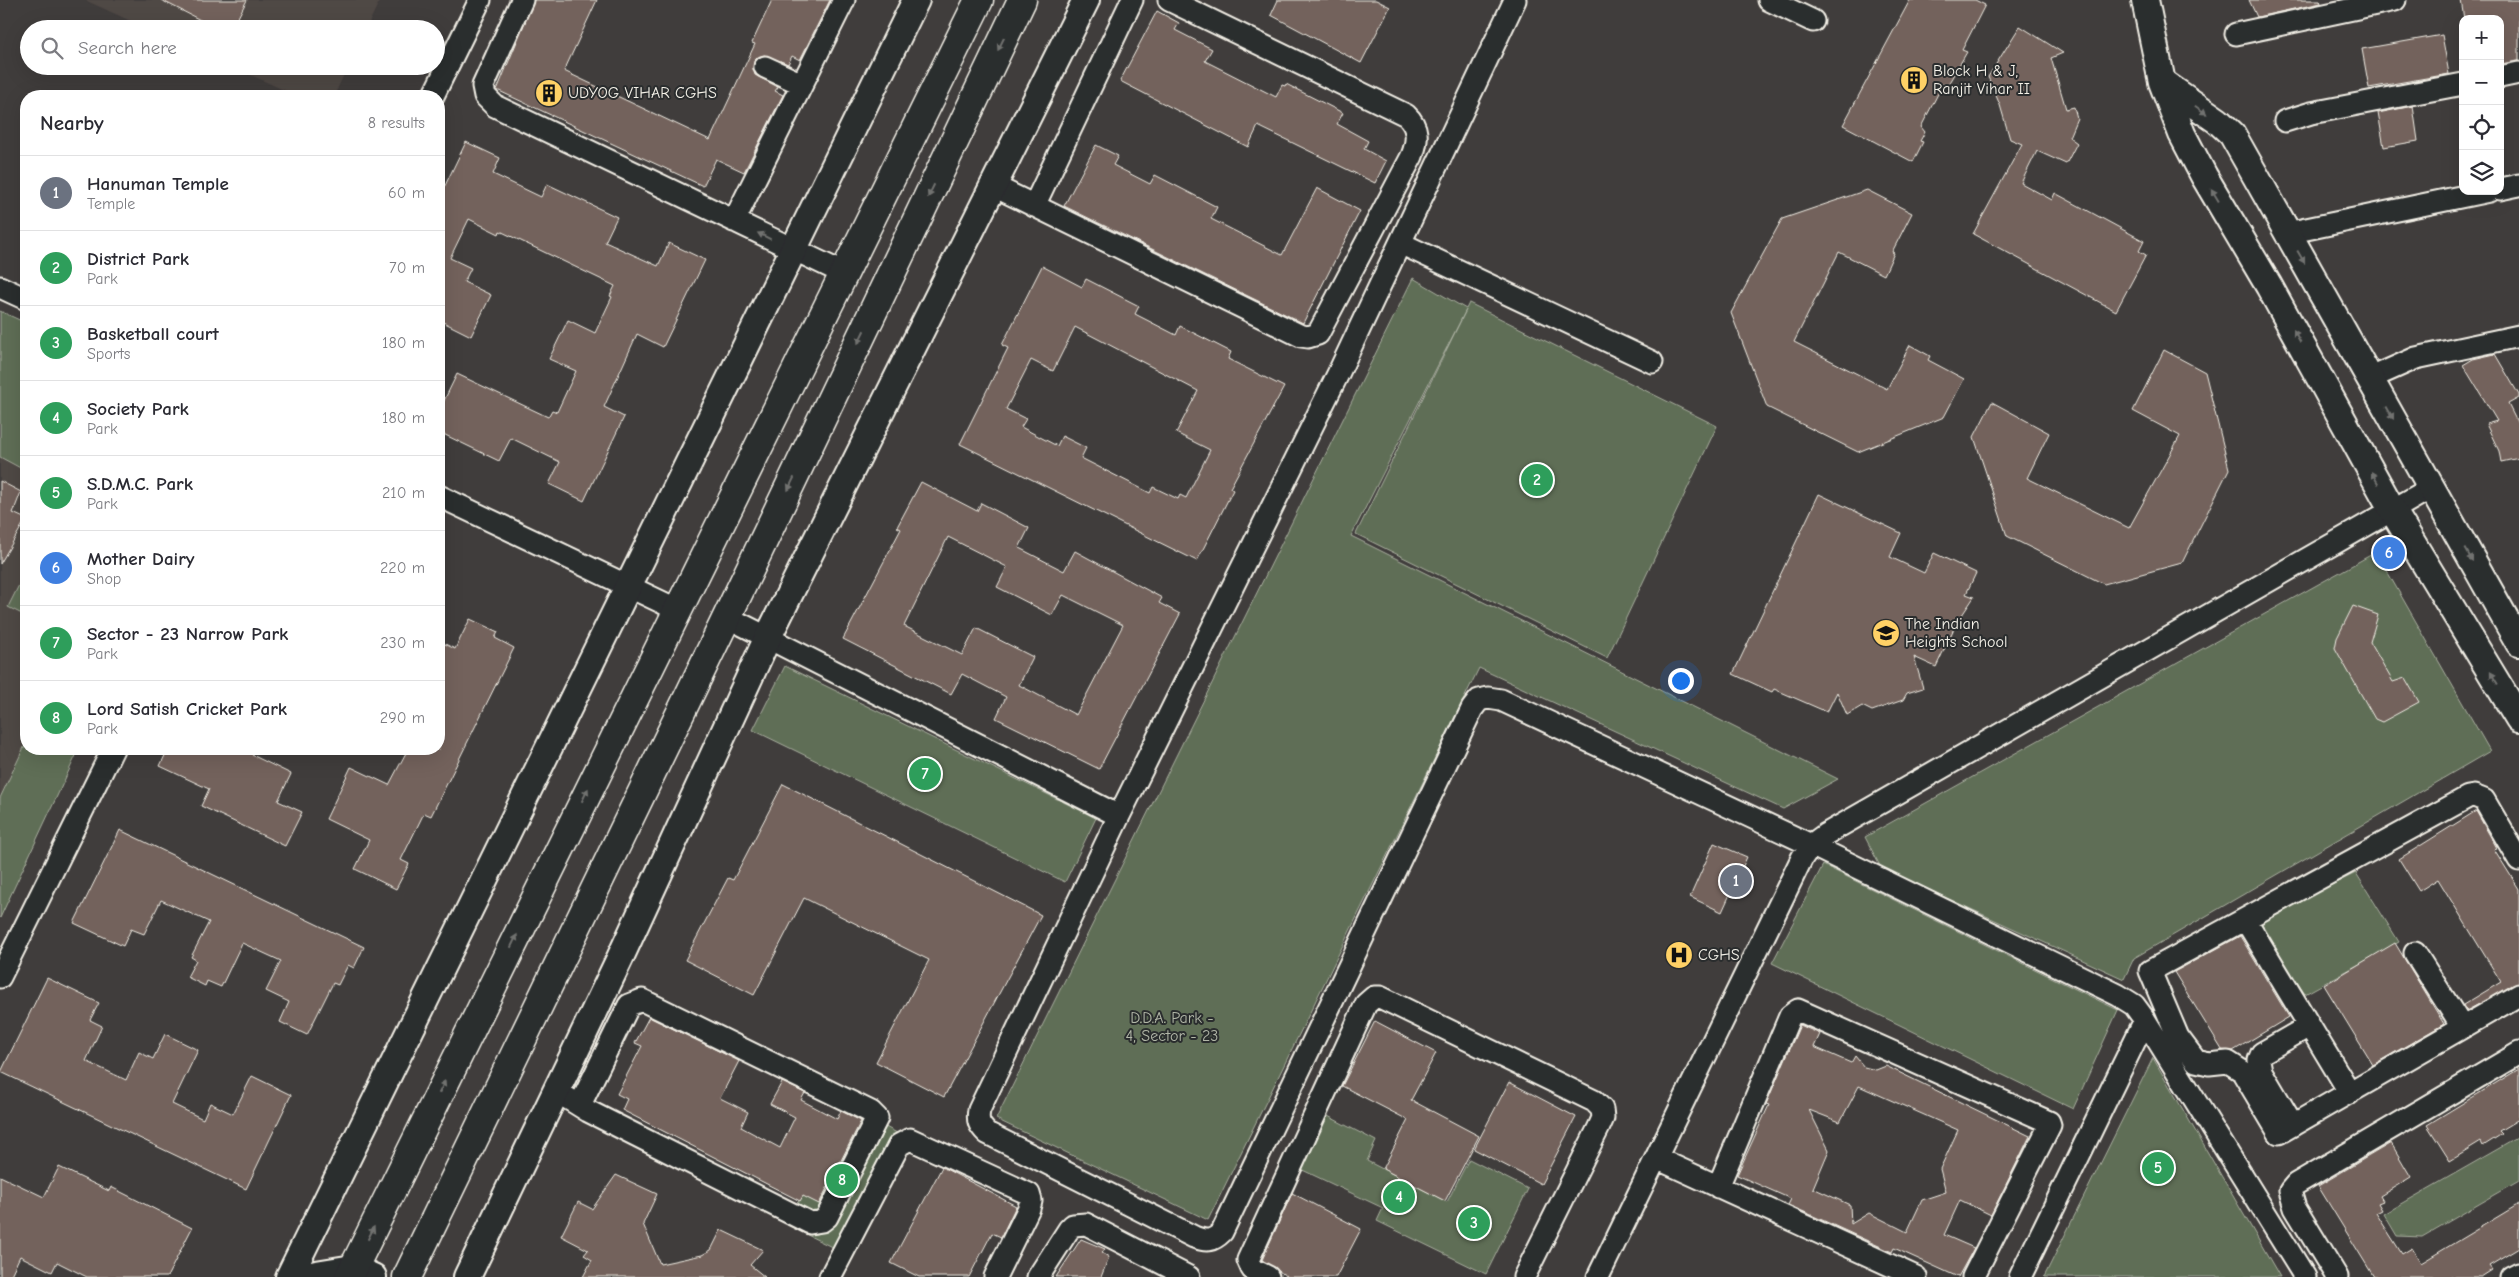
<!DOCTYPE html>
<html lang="en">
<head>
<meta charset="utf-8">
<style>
	body { margin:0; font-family:"Comic Neue",sans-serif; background:#f2f2f3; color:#2b2b33 }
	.controls { position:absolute; right:15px; top:15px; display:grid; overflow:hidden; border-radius:10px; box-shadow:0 5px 20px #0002 }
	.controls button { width:45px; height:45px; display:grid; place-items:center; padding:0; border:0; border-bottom:1px solid #e1e1e2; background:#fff; color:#2b2b33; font:25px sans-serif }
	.you { position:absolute; left:1680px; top:680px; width:18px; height:18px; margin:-12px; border:4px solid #fff; border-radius:50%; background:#1a73e8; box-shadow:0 0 0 8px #1a73e833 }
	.badge { display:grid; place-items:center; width:32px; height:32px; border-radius:50%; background:#8a764a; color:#fff; font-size:16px; font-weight:700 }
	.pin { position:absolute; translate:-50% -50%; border:2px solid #fff; box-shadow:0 1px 5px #0006 }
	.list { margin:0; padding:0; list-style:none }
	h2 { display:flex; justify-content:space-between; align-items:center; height:65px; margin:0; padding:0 20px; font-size:21px }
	h2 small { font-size:16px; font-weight:400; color:#7c7c81 }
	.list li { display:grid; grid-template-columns:32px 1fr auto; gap:15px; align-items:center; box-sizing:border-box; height:75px; padding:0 20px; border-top:1px solid #e1e1e2 }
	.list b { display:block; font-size:19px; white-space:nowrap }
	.list p { margin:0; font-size:16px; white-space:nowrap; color:#7c7c81 }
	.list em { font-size:16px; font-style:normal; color:#7c7c81 }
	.icon { flex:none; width:28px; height:28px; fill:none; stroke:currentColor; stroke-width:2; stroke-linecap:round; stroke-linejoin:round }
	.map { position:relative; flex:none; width:2519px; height:1277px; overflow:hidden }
	.search { position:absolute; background:#fff; box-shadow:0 5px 20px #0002; left:20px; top:20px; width:425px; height:55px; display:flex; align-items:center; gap:12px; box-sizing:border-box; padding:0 18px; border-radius:28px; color:#7c7c81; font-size:19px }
	.panel { position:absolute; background:#fff; box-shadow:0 5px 20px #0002; left:20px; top:90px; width:425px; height:665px; border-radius:20px }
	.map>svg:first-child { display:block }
	.built { fill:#4f4845 }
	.green { fill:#5f6e57; stroke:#aab0a0 }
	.building { fill:#73625b; stroke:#f4f1e8; fill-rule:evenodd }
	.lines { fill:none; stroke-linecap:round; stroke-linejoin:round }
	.minor-casing { stroke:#f4f1e8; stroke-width:25 }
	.tertiary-casing { stroke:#f4f1e8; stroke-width:30 }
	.secondary-casing { stroke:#f4f1e8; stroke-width:31 }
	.minor { stroke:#2a2d2e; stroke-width:21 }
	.tertiary { stroke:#2a2d2e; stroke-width:26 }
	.secondary { stroke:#2a2d2e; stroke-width:28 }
	.oneway { fill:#71726f }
	.labels { text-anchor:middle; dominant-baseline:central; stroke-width:4; stroke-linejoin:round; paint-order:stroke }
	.poi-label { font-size:16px; fill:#f4f1e8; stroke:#2a2d2e; text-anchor:start }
	.park-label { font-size:16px; fill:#b1b6a7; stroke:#2a2d2e }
</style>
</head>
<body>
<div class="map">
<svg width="2519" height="1277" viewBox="0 0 2519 1277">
	<rect width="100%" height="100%" fill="#403d3c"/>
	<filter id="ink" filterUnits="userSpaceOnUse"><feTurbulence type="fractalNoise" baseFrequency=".02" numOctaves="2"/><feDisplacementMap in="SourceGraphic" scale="10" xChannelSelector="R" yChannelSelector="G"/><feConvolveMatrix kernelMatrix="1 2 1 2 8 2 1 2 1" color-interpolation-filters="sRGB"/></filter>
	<g filter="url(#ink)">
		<path class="built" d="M85,0H380L366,29H148Z
			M231,66H348L334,96H297Z
			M0,457L26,471V743L0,798Z"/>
		<path class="green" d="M1413,278L1466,309L1469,303L1717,426L1607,658L1356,534L1466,310L1351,536L1838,779L1783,809L1479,668L1208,1220L996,1119Z
			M0,311L26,323V471L0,457Z
			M2376,552L2490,751L2134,958L2124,979L1881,868L1865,837Z
			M26,571V616L8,607Z
			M785,666L1096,818L1065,882L753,730Z
			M26,743V749H79L0,918V798Z
			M1823,865L2118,1010L2073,1109L1772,963Z
			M2356,873L2399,942L2305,994L2255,922Z
			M2153,1058L2280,1277H2044Z
			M845,1106L899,1134L838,1250L787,1225Z
			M1322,1113L1376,1141L1367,1161L1447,1202L1469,1159L1528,1189L1486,1274L1377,1221L1383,1208L1294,1166Z
			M2519,1137V1181L2422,1237L2397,1236L2384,1214Z"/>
		<path class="building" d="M161,0H247L232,29H218Z
			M534,0H597L564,71L710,140L755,44L752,43L772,0H830L800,60L792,56L788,64L764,55L754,61L753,69L755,75L778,87L775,91L783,95L744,172L716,159L703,186L497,90Z
			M1278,0H1376L1390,7L1361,63L1271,15Z
			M1910,0H1975L1985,5L1962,50L1967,52L1947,86L1943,84L1921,127L1925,132L1920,141L1923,142L1913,162L1843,125Z
			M2249,0H2320L2321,3L2257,17Z
			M2461,0H2519V61L2500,64V19H2464Z
			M1157,11L1179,23L1175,30L1212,49L1205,61L1276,97L1282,85L1285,86L1286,84L1343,113L1337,124L1368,141L1364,149L1386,161L1375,183L1258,126L1248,147L1120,81Z
			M2020,26L2063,53L2051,58L2066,109L2074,107L2077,118L2069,137L2077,143L2066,164L2037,151L2021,183L2052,200L2055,193L2144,241L2139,251L2146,255L2116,311L1973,234L2022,144L2010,139L2000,105L1988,77Z
			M2442,35L2449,74L2369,88L2362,49Z
			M2413,106L2418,141L2384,147L2378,113Z
			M466,142L500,158L493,174L541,197L547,184L617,217L605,242L658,266L669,243L705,260L663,347L637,334L604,407L624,417L584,501L549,484L560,462L511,438L499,461L439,432V411L457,374L548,417L552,410L557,412L576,371L549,359L568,320L595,333L612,297L610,296L615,286L500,231L499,234L469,219L450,258L471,268L464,282L491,295L471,336L439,320V198Z
			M1096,145L1118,156L1113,165L1150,184L1155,175L1217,207L1211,219L1282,255L1317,188L1360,211L1303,323L1064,206Z
			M1867,190L1912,213L1892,252L1894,253L1884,275L1839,252L1794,342L1887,389L1910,345L1930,356L1928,360L1964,379L1944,417L1858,452L1767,407L1731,313L1782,219Z
			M1042,266L1082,287L1086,279L1139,306L1135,314L1176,335L1180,326L1231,352L1228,359L1284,387L1230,488L1233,490L1197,561L960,444L1008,348L1002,345ZM1075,327L1198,391L1176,433L1210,450L1186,498L1180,495L1178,499L1153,487L1150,493L1081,458L1086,448L1062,436L1057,446L1021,427L1026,419L1006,409L1031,360L1053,371Z
			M2164,350L2205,372L2229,469L2182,563L2104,584L2007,536L1974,437L1992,402L2049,433L2027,478L2129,528L2180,436L2133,411Z
			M2495,354L2519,395V398L2508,404L2519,426V458L2501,462L2499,451L2486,424L2497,421L2463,365L2473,359Z
			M0,481L21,492L13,513L26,519L0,564Z
			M921,482L977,511L981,503L1029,528L1019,548L1064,571L1075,551L1162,598L1159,603L1180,614L1099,769L996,718L1006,697L962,674L951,694L843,639L901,529L897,527ZM948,537L1007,567L997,587L1052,615L1063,595L1123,625L1076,715L1019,685L1033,657L976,628L962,655L904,626Z
			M1819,494L1901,533L1890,557L1924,573L1934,553L1976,573L1966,594L1974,597L1956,624L1936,667L1914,657L1923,688L1907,693L1903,700L1872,711L1862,706L1847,715L1837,692L1827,712L1774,689L1772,692L1733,674Z
			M2353,606L2378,615L2370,642L2393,682L2405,678L2419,702L2382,722L2375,719L2335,648L2337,638Z
			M470,619L498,632L495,638L514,648L431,816L424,813L401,860L409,864L396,889L355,869L369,840L326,819L351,767L389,785L408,749H439V641L455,649Z
			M168,749H255L252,755L291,774L278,801L302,812L285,846L201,806L209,789L160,766Z
			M783,784L1041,915L944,1097L876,1062L929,960L804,898L754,995L685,960L728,878L733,880Z
			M2476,811L2497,848L2494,849L2519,889V983L2466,1011L2463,1005L2501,982L2438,879L2419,891L2399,859Z
			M120,830L364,947L354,968L348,965L338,985L333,983L307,1035L280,1022L289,1002L266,991L281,961L242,943L221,987L207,981L205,986L187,977L196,960L191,957L209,922L161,900L144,934L131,929L123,946L74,923Z
			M1714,843L1747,857L1722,912L1690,897Z
			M2240,936L2289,1017L2233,1051L2222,1050L2174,972Z
			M2395,943L2444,1024L2373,1065L2324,985Z
			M47,978L99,1003L90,1020L102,1026L86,1061L126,1080L139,1052L153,1059L165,1034L198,1050L172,1104L203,1119L210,1103L233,1114L252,1076L291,1095L246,1189L1,1072Z
			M649,1017L739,1061L720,1098L748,1112L741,1127L780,1148L795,1117L770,1104L782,1082L805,1093L801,1100L837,1119L841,1111L861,1121L819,1204L803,1196L800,1201L622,1110L627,1099L617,1094L642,1046L635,1043Z
			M1375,1021L1436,1053L1411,1100L1479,1136L1445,1201L1383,1169L1408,1120L1342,1086Z
			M1800,1025L1820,1034L1814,1047L1851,1063L1855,1056L1864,1067L1876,1070L1886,1066L2030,1136L1991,1215L1960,1200L1944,1235L1974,1248L1958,1277L1894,1248L1892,1252L1809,1214L1788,1205L1791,1199L1737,1175L1769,1105L1766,1104ZM1859,1086L1958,1130L1940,1169L1946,1192L1922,1200L1907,1232L1869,1213L1851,1224L1850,1205L1813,1188L1829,1150L1809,1110L1840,1122Z
			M2519,1069V1119L2499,1131L2502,1134L2483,1146L2481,1142L2450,1161L2427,1125Z
			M1509,1082L1576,1117L1541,1184L1474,1149Z
			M2391,1143L2411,1177L2380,1196L2383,1201L2378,1203L2382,1210L2376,1213L2402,1254L2412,1248L2421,1263L2519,1204V1248L2489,1266L2492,1270L2481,1277H2374L2318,1186Z
			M59,1167L109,1191L111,1187L192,1228L167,1277H87L57,1262L52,1272L20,1256L10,1277H0V1176L44,1197Z
			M942,1167L1016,1206L1001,1237L992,1233L969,1277H919L891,1263Z
			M616,1175L657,1194L643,1224L660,1264L702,1255L711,1250L721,1230L763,1250L750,1265L765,1277H583L592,1260L584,1255L588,1250L561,1236L578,1202L592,1209Z
			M1292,1193L1361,1229L1336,1277H1288L1262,1260Z
			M1081,1239L1105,1249L1102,1253L1109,1257L1101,1277H1056Z"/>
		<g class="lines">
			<g class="minor-casing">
				<path id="minor" d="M522,0L483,86L485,96L495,106L843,273
					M1515,0L1338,374L1119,816L979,1110C977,1121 979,1125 987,1133L1194,1237C1207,1242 1213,1241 1222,1232L1472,709L1479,700L1488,698L1501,700L1811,845L2118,995L2134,1005L2145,1020L2305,1277
					M1769,0L1813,21
					M2236,34L2395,0
					M765,67L802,84
					M2500,77L2519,73
					M433,96L480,0
					M2285,121L2311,113L2463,84
					M994,186L1301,336L1308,337L1318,334L1412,156C1418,140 1419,127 1406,115L1169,0
					M2500,189L2519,185
					M1034,206L1132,0
					M734,221L844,0
					M2287,233L2489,191
					M1400,243L1652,362
					M0,287L26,299
					M2371,378L2416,358L2519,336
					M439,496L676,609
					M727,617L1119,816
					M2519,860L2484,800L2474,796L2468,797L2150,971L2178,1037L2196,1061L2209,1064L2228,1062L2242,1071L2279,1133L2519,995
					M2245,919L2350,1093
					M2415,953L2462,1027
					M0,977L113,749
					M556,1091L588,1111L810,1223L822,1221L827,1217L877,1118L871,1112L642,1000L629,1005L580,1105
					M2293,1125L2261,1071L2259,1060L2262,1053L2309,1026
					M1656,1158L1916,1277
					M1718,1187L1790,1016L1798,1010L2049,1122L2050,1125L1973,1277
					M830,1277L899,1145L910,1139L1029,1194L1031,1201L1029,1208L995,1277
					M1038,1277L1069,1229L1073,1225L1086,1224L1189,1277
					M1268,1277L1252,1269L1248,1260L1366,1004L1374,997H1380L1594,1101L1602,1109L1603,1118L1599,1127L1524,1277
					M1598,1277L1802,858L1811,845L1826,834L2431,488
					M2020,1277L2145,1020
					M2337,1277L2295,1208L2290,1191L2296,1184L2519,1053
					M2511,1277L2519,1273"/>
			</g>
			<g class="tertiary-casing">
				<path id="tertiary" d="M2145,0L2162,82L2182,134L2204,176L2269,286L2393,511L2519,719
					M2162,82L2218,121L2232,134L2519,643
					M289,1277L916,0
					M318,1277L316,1274L353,1268L373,1277
					M467,1277L620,958L768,637L1086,0"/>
			</g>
			<g class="secondary-casing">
				<path id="secondary" d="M349,1277L979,0
					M407,1277L727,617L1022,0"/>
			</g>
			<use href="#minor" class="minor"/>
			<use href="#tertiary" class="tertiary"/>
			<use href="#secondary" class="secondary"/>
		</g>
		<defs><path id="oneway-solid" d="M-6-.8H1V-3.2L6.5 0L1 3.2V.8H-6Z" transform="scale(1.25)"/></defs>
		<g class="oneway">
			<use href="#oneway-solid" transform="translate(1001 44) rotate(116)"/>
			<use href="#oneway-solid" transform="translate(2201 110) rotate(35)"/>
			<use href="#oneway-solid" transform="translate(931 191) rotate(116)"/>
			<use href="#oneway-solid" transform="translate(2215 195) rotate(-121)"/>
			<use href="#oneway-solid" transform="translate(764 236) rotate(-154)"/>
			<use href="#oneway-solid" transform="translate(2301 257) rotate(60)"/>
			<use href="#oneway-solid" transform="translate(2297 336) rotate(-119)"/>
			<use href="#oneway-solid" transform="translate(861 337) rotate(116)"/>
			<use href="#oneway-solid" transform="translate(2390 413) rotate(61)"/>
			<use href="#oneway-solid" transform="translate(2375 478) rotate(-119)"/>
			<use href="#oneway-solid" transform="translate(791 484) rotate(116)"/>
			<use href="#oneway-solid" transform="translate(2469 555) rotate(61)"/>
			<use href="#oneway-solid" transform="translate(2494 678) rotate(-121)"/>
			<use href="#oneway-solid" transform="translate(585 795) rotate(-64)"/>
			<use href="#oneway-solid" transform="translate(514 941) rotate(-64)"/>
			<use href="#oneway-solid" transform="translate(442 1087) rotate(-64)"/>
			<use href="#oneway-solid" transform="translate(371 1233) rotate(-64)"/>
		</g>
	</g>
	<defs>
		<g id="building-disc" transform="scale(1.4375)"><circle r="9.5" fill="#ffd166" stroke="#2a2d2e"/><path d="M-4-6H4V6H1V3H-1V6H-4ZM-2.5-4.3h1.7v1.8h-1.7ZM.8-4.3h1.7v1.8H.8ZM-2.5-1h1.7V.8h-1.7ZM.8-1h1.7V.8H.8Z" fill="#111"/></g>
		<g id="school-disc" transform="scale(1.4375)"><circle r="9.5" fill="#ffd166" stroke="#2a2d2e"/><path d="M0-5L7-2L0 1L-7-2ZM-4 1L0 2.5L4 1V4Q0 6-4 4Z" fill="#111"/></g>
		<g id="hospital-disc" transform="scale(1.4375)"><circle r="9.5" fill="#ffd166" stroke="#2a2d2e"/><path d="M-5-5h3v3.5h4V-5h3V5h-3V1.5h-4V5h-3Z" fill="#111"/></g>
	</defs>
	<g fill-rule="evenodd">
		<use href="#building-disc" x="1914" y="80"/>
		<use href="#building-disc" x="549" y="93"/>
		<use href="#school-disc" x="1886" y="633"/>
		<use href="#hospital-disc" x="1679" y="955"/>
	</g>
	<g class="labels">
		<g class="poi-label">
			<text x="1933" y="71">Block H &amp; J,<tspan x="1933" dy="18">Ranjit Vihar II</tspan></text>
			<text x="568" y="93">UDYOG VIHAR CGHS</text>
			<text x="1905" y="624">The Indian<tspan x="1905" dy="18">Heights School</tspan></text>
			<text x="1698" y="955">CGHS</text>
		</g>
		<g class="park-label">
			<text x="1172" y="1018">D.D.A. Park -<tspan x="1172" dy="18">4, Sector - 23</tspan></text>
		</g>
	</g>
</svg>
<div class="controls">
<button>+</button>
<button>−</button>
<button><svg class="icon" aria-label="locate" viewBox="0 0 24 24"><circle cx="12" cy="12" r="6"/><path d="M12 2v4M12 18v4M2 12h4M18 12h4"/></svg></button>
<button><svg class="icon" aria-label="layers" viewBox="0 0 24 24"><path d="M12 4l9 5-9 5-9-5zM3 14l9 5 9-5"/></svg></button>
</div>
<div class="you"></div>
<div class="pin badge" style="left:1736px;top:881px;background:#6b7280">1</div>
<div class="pin badge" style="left:1537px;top:480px;background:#2e9e5b">2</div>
<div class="pin badge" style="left:1474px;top:1223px;background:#2e9e5b">3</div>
<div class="pin badge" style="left:1399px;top:1197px;background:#2e9e5b">4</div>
<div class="pin badge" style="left:2158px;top:1168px;background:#2e9e5b">5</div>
<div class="pin badge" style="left:2389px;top:553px;background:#3f7fe0">6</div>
<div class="pin badge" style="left:925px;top:774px;background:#2e9e5b">7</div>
<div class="pin badge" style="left:842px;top:1180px;background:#2e9e5b">8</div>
<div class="search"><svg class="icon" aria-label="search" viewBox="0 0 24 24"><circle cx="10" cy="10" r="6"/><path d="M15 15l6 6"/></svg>Search here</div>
<section class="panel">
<h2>Nearby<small>8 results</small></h2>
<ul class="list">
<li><span class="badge" style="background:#6b7280">1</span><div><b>Hanuman Temple</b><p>Temple</p></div><em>60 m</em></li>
<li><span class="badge" style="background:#2e9e5b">2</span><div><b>District Park</b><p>Park</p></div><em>70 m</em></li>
<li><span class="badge" style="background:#2e9e5b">3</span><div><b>Basketball court</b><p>Sports</p></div><em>180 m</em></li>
<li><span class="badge" style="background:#2e9e5b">4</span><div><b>Society Park</b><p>Park</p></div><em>180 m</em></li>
<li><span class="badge" style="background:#2e9e5b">5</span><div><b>S.D.M.C. Park</b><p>Park</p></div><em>210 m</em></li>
<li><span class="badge" style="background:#3f7fe0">6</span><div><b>Mother Dairy</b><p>Shop</p></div><em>220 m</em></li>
<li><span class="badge" style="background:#2e9e5b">7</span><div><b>Sector - 23 Narrow Park</b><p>Park</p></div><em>230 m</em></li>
<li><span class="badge" style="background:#2e9e5b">8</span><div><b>Lord Satish Cricket Park</b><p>Park</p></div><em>290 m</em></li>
</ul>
</section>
</div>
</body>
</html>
